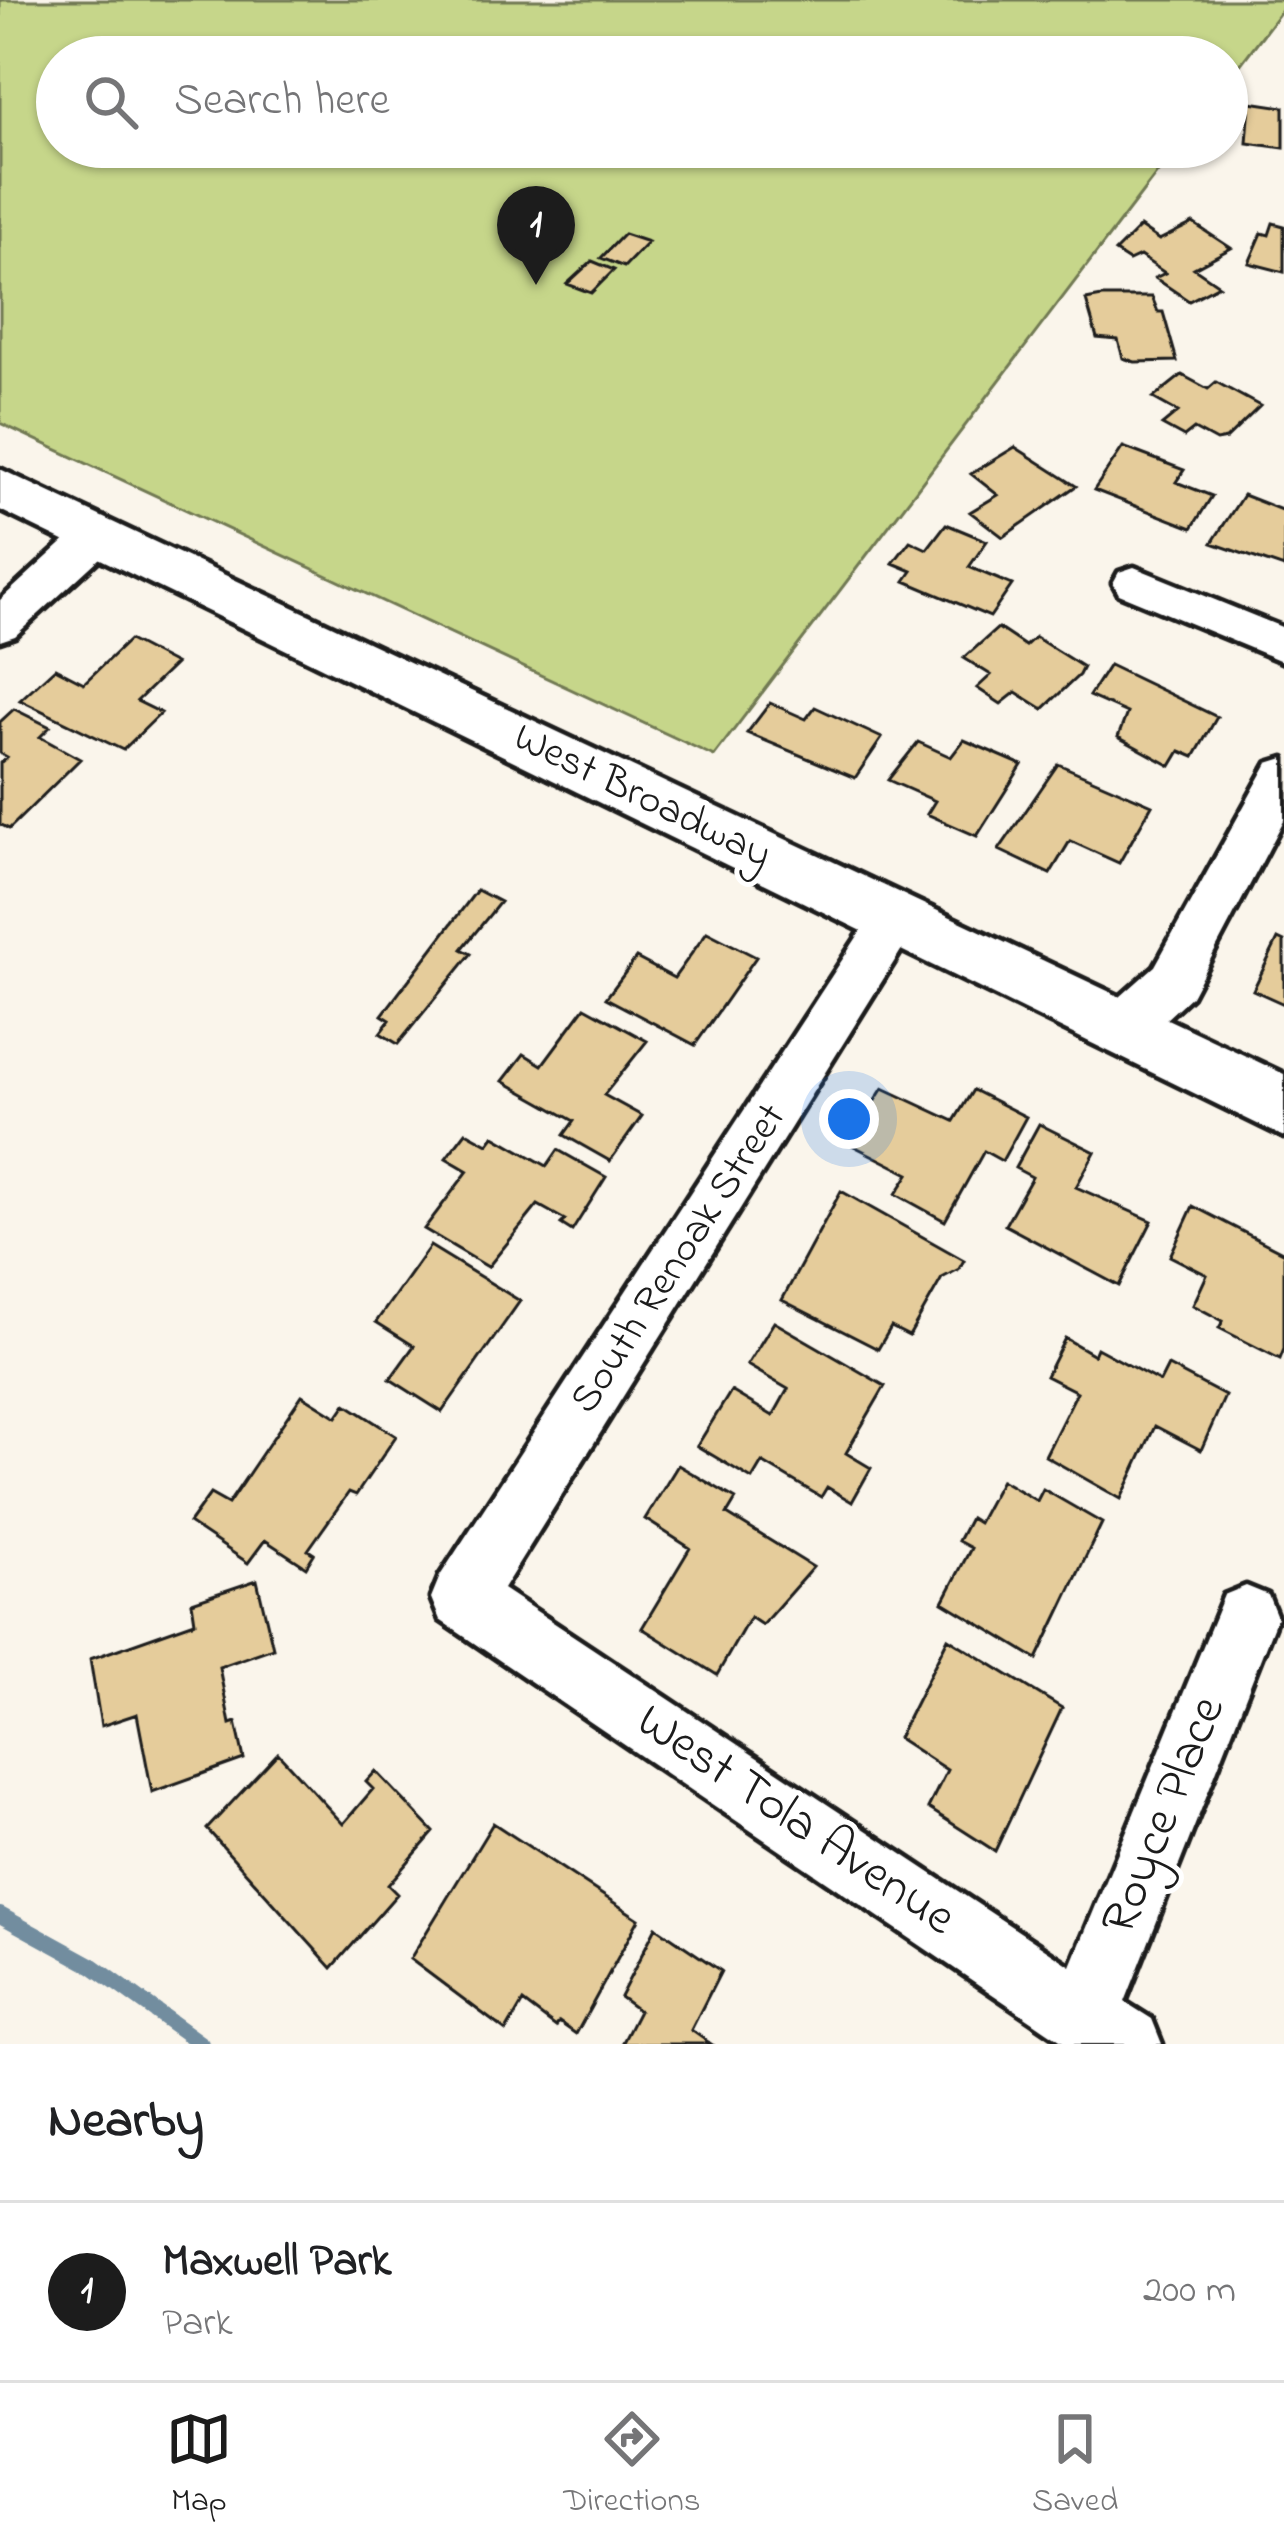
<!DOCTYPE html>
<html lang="en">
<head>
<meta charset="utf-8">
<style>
	body { margin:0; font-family:"Indie Flower",sans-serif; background:#f6f6f6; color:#202124 }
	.you { position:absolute; left:849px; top:1119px; width:42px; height:42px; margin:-30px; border:9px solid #fff; border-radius:50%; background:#1a73e8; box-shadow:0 0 0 18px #1a73e833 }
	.badge { display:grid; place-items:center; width:78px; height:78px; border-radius:50%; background:#1c1c1c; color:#fff; font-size:39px; font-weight:700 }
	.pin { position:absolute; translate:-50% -99px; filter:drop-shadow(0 3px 6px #0008) }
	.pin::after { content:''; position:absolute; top:63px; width:42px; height:36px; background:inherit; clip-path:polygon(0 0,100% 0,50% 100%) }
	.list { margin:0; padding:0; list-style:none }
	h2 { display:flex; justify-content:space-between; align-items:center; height:156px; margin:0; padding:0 48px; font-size:51px }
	h2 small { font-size:39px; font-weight:400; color:#757577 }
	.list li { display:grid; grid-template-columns:78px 1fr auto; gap:36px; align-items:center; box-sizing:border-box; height:180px; padding:0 48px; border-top:3px solid #e0e0e0 }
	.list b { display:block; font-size:45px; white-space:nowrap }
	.list p { margin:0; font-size:39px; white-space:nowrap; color:#757577 }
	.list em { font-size:39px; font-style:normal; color:#757577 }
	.icon { flex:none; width:66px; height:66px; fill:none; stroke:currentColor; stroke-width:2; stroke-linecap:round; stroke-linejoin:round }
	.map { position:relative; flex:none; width:1284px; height:2044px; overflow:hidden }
	.search { position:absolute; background:#fff; box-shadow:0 3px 9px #0004; left:36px; right:36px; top:36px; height:132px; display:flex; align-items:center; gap:30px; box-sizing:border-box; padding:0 42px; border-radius:66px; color:#757577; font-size:45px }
	.sheet { height:336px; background:#fff }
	nav { display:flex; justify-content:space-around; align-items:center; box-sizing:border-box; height:168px; border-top:3px solid #e0e0e0; background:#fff; font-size:33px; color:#757577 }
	nav a { display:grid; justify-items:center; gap:6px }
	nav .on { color:#1c1c1c }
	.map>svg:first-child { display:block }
	.green { fill:#c6d68a; stroke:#717953; stroke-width:3 }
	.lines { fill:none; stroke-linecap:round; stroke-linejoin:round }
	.stream { stroke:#728d9f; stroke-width:16 }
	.building { fill:#e5cc9b; stroke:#1c1c1c; stroke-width:3 }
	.street-casing { stroke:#1c1c1c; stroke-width:9 }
	.secondary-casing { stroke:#1c1c1c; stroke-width:9 }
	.street { fill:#fff; fill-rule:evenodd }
	.secondary { fill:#fff; fill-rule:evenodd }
	.labels { text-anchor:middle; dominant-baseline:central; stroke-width:10; stroke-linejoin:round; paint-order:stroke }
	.street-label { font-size:42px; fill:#1c1c1c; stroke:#fff }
	.near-street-label { font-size:51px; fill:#1c1c1c; stroke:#fff }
</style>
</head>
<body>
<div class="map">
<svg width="1284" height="2044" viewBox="0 0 1284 2044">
	<rect width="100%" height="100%" fill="#faf5eb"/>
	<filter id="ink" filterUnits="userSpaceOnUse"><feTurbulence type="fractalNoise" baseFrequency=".00833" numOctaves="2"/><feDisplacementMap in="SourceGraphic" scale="24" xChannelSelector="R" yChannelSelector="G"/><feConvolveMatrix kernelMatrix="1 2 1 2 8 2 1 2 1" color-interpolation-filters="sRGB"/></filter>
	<g filter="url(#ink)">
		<path class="green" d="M0,0H1284V7L1227,82V57H57V147H1177L714,756L0,423Z"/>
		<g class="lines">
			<path class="stream" d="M0,1915L93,1966L201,2044"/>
		</g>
		<path class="building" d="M1250,102L1284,107V148L1247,143Z
			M1193,223L1231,248L1194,268L1219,285L1189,301L1155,278L1165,273L1140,256L1129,261L1115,252L1140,227L1159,240Z
			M1273,223L1284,226V272L1249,263L1262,233L1269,235Z
			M624,234L648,242L624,267L601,258Z
			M592,261L614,270L591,293L567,284Z
			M1102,297H1152L1158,312H1163L1177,361L1135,362L1123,358L1118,340L1097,338L1086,300Z
			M1182,375L1208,389L1216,382L1260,406L1226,439L1216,441L1194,429L1184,437L1162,425L1178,412L1153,398Z
			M1015,447L1076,486L1003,537L970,512L998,495L971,474Z
			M1123,447L1184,470L1176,482L1212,496L1192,528L1094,490Z
			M1243,495L1284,511V568L1212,543Z
			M946,524L987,541L969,567L1012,585L990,617L905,581L912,571L893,563L910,541L927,549Z
			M998,628L1025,646L1035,637L1083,667L1079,675L1043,709L1016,692L1001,704L977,688L991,675L964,658Z
			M129,640L175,664L137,701L161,713L123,750L20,700L55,668L84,683Z
			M1109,665L1217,717L1194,757L1180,751L1171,766L1118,737L1127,713L1089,696Z
			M770,703L806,719L815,707L882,738L855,778L747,733Z
			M14,709L50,727L40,737L80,759L9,829L0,824V763L7,757L0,753V722Z
			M964,740L1022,765L977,836L927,814L935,801L888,780L918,742L951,757Z
			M1058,764L1152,805L1119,863L1070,841L1050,874L999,850Z
			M477,890L500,902L462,949L471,954L398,1044L380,1033L390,1020L382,1015Z
			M707,932L756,957L695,1045L606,998L636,958L674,978Z
			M1278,939L1284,942V1004L1253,990Z
			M585,1007L647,1041L604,1095L642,1116L610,1161L564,1135L574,1121L503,1081L524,1054L542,1065Z
			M883,1088L954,1121L973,1090L1026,1117L1002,1161L984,1151L945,1221L896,1194L909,1174L848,1143Z
			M1039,1124L1095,1152L1076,1187L1152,1221L1119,1286L1005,1225L1032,1177L1015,1168Z
			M466,1132L488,1144L494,1136L547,1166L558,1150L606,1177L572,1231L561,1224L565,1220L538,1205L488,1267L424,1229L468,1171L446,1158Z
			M841,1191L964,1260L959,1269L942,1278L909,1336L891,1327L878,1349L782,1300Z
			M1193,1206L1284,1253V1349L1280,1359L1219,1328L1223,1321L1193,1305L1207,1275L1170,1256Z
			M430,1246L520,1301L442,1412L390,1379L414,1346L376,1322Z
			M774,1322L885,1386L846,1453L871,1468L852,1502L827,1487L821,1497L762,1462L752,1479L697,1446L731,1391L773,1416L788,1389L747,1365Z
			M1065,1338L1094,1355L1097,1348L1160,1382L1168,1366L1225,1396L1201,1450L1155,1426L1121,1499L1045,1456L1077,1392L1046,1376Z
			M302,1395L337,1417L346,1404L396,1436L356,1495L349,1492L308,1550L314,1554L306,1567L265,1540L248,1563L189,1523L210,1494L228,1504Z
			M678,1465L736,1499L727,1514L813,1567L762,1625L750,1617L717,1675L642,1628L690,1548L645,1519Z
			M1001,1480L1037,1501L1043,1489L1102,1523L1037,1659L943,1602L971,1548L958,1541L970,1518L978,1523Z
			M257,1580L273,1648L219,1667L230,1724L236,1722L244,1759L152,1792L137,1714L101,1726L90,1659L195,1622L192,1602Z
			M948,1638L1062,1708L995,1851L928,1808L947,1770L898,1738Z
			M278,1753L343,1824L373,1789L366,1782L376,1771L434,1832L388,1885L397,1894L332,1968L207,1829Z
			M493,1823L639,1919L576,2034L559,2022L556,2027L523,2002L506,2031L410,1959Z
			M656,1927L721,1971L691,2030L711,2044H622L639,2011L620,1997Z"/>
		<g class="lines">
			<g class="street-casing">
				<path id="street" d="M98,520L113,524L119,535L113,546L15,636L0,641V600L83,524Z
					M1134,567L1284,628V662L1119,594L1113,583L1119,572Z
					M1284,758V820L1191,996L1139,1044L1121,1050L1103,1044L1095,1028L1103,1012L1155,966L1268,763Z
					M895,899L912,905L920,919L912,933L503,1589L1071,1966L1224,1595L1246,1586L1268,1595L1277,1617L1125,2002L1152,2019L1162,2044H1066L440,1620L431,1598L440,1576L878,905Z"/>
			</g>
			<g class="secondary-casing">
				<path id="secondary" d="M0,469L1284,1074V1137L0,510Z"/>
			</g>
			<use href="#street" class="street"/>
			<use href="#secondary" class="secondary"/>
		</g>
	</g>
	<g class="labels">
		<g class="street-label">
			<text transform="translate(642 797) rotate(26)">West Broadway</text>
			<text transform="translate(679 1259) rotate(-57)">South Renoak Street</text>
		</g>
		<g class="near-street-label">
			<text transform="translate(1165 1816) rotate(-68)">Royce Place</text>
			<text transform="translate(795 1821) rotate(34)">West Tola Avenue</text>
		</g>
	</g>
</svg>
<div class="you"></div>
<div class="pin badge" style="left:536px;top:285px">1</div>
<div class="search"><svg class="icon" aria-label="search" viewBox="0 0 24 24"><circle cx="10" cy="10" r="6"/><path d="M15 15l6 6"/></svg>Search here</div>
</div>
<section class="sheet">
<h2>Nearby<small></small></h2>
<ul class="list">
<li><span class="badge">1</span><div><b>Maxwell Park</b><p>Park</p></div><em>200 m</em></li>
</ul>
</section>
<nav>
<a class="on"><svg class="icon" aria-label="map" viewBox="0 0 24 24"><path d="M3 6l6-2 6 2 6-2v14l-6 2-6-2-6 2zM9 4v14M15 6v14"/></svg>Map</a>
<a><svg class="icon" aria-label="directions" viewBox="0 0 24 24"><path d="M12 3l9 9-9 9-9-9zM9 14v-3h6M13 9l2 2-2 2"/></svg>Directions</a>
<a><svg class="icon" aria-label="saved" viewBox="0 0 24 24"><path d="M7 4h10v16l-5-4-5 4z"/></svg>Saved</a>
</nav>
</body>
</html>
